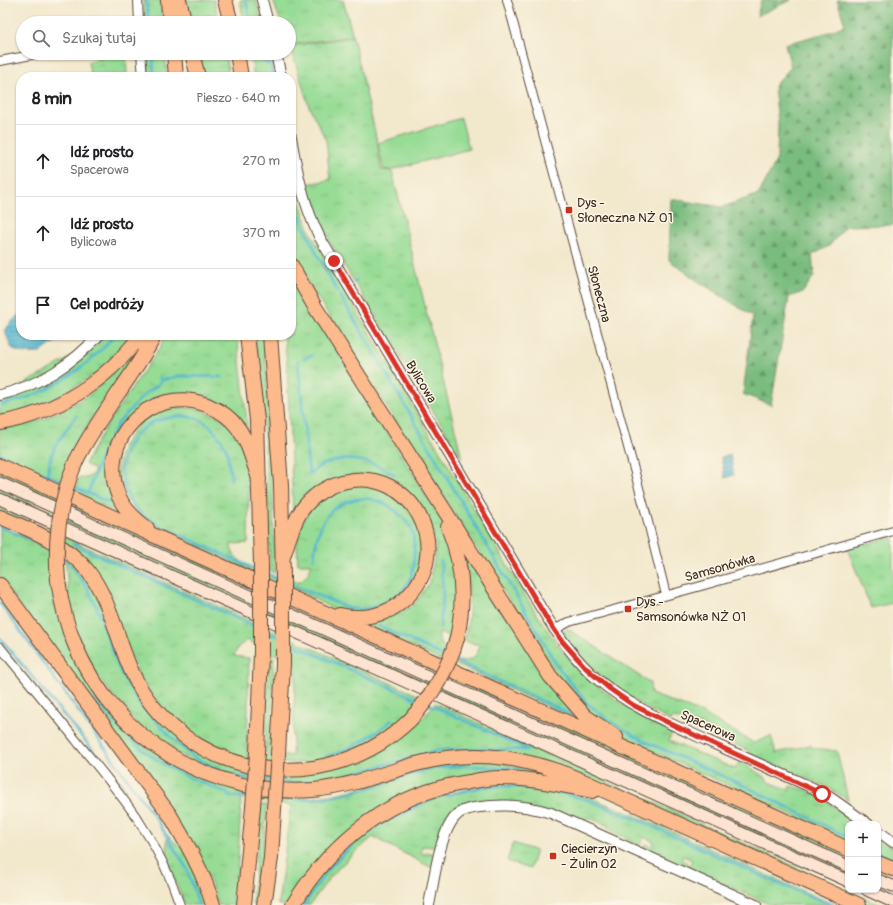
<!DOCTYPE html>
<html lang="pl">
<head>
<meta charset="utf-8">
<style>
	body { margin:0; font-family:Pangolin,sans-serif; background:#f6f6f6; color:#202124 }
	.controls { position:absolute; right:12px; bottom:12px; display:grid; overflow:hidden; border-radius:8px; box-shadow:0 1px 3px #0004 }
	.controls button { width:36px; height:36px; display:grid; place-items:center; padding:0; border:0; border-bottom:1px solid #e0e0e0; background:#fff; color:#202124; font:20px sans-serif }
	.stop { position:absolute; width:12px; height:12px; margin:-9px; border:3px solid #d93025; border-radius:50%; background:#fff }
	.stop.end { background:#d93025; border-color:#fff; box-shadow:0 1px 4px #0008 }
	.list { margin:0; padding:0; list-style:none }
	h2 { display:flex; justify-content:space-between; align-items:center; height:52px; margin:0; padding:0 16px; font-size:17px }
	h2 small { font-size:13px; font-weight:400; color:#757577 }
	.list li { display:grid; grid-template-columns:26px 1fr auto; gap:12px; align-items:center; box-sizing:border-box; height:72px; padding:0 16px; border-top:1px solid #e0e0e0 }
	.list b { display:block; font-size:15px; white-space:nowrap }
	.list p { margin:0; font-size:13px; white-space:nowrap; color:#757577 }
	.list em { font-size:13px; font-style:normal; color:#757577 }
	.icon { flex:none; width:22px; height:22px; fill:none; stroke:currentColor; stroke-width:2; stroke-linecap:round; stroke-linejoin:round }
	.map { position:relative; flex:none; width:893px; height:905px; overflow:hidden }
	.search { position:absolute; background:#fff; box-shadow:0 1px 3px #0004; left:16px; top:16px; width:280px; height:44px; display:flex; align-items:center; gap:10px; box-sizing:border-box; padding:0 14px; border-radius:22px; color:#757577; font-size:15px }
	.panel { position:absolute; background:#fff; box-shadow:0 1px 3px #0004; left:16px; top:72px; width:280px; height:268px; border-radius:16px }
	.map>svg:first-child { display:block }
	.grass { fill:url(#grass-tufts); stroke:#69835a; fill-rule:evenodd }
	.forest { fill:url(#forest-firs); stroke:#5a734e }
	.garden { fill:#97dc95; stroke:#69835a }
	.water { fill:url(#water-rules); stroke:#477078 }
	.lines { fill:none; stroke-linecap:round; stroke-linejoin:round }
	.stream { stroke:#53b7d2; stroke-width:2.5 }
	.minor-casing { stroke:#564638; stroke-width:10 }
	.tertiary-casing { stroke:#564638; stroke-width:12 }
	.secondary-casing { stroke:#564638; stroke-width:13 }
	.motorway-casing { stroke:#564638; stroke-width:16 }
	.minor { stroke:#fff; stroke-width:8 }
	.tertiary { stroke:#fff; stroke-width:10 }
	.secondary { stroke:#fee3d1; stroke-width:11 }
	.motorway { stroke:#fcba8d; stroke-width:14 }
	.motorway-bridge-casing { stroke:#564638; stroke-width:16; stroke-linecap:butt }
	.motorway-bridge { stroke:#fcba8d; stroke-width:14 }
	.route { stroke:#d93025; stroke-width:5 }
	.poi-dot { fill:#c8321e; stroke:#fcf5e5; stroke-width:1.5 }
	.labels { text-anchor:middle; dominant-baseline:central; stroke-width:3; stroke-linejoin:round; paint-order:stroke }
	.poi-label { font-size:13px; fill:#3b2a1e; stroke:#fcf5e5; text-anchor:start }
	.street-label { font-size:13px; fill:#3b2a1e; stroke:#fcf5e5 }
</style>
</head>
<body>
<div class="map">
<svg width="893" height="905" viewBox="0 0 893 905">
	<defs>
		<pattern id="grass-tufts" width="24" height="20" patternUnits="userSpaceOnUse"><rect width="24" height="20" fill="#97dc95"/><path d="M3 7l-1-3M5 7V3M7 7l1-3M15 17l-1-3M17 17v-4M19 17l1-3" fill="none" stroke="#83bd80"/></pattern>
		<pattern id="forest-firs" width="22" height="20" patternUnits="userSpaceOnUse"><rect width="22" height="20" fill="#79bc7e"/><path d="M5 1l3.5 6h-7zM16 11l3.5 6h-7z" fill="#649967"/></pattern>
		<pattern id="water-rules" width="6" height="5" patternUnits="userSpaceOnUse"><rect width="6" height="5" fill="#53b7d2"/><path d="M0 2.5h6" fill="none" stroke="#4695aa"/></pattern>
	</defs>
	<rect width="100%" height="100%" fill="#fcf5e5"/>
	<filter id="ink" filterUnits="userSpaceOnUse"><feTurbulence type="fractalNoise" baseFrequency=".025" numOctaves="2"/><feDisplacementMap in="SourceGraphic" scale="8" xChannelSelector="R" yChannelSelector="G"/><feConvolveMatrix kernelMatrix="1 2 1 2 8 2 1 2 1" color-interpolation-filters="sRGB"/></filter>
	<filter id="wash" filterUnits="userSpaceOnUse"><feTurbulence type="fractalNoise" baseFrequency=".012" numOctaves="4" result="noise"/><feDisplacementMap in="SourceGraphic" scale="16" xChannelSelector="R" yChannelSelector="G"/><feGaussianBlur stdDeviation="0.9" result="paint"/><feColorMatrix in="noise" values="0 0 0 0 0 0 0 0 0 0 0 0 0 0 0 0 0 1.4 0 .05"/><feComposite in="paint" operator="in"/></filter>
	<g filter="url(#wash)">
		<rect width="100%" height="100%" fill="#f2e8cc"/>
		<path class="grass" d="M143,0H160L163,23H145Z
			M186,0H214L219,23H192Z
			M240,0H256L263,23H244Z
			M273,0H343L353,36L289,45V23H281Z
			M353,37L377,141L381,170L392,171L462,458L330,242L313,205L307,184L330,180L326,140L309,106L290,46Z
			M111,53H126L127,77H91L88,62Z
			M147,53H165L167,77H148Z
			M199,53H225L229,77H204Z
			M250,53H271L276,77H254Z
			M291,178L310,232L531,605C546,628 561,651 580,672C585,677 591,681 597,685C620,705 645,719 672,732L669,741L735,769L740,762L766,778L767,781L789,790L790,786L806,790L820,797L860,824H848V841L761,800L654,752L603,725L585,710L561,681L302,273L291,251Z
			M291,275L443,523L459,583L453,638L439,633C438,641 441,647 449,649L444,662L369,626L371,624L400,613L410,607L418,599L429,583L436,550L434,536L428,517L413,498L362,475L293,510L287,363L284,335H291Z
			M105,335H133L124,347L97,373L48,403L0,417V398L101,340Z
			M165,335H237L248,431L234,415L214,400L194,394H178L113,442L124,515L73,494L79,478C87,479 91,477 95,470L85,464C106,422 135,385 161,346Z
			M255,335H264L272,470L275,573L270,571C269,492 264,414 255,335Z
			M141,345L119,380L92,418L76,444L62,480L0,457V428L14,427L41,420L68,407L89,395Z
			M176,407C261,409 248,482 248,543L231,544C231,548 232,552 235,556C246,569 284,583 301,581L307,575L312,564H298L297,545L301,526L306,515L313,506L327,494L354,485L380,488L398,497L414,517L422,544L419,571L393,604L354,613L331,608L300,591L248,570L145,521L124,497L119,477V461L123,446L142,420L157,412Z
			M0,470L848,852V858L0,475Z
			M0,489L848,871V877L0,493Z
			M0,508L248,620L424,698L418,706L380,738L322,763H270L223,753L177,725L142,682L97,575L0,511ZM247,640L296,665L292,756L247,755L249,658L234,656L238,647Z
			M0,526L50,551L51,568L103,705L118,722L151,751L168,762L202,779L244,792L295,799L331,795L366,787L434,765L476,761L504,763L570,781L532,776L402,796L288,905H278L291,805L241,798L237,879L235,905H218L210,880L68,673L0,578Z
			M893,537V603L871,608L847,548Z
			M461,547L592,727L457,665L458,661C471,663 477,657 480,645L464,641C473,609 470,578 461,547Z
			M65,556L85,575L100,602L123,665L191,747L301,774L415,724L426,715L435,703L880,905H869L818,881L504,752L329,784L292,786L235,778L195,763L166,747L135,722L94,672L83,648L75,626L69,599Z
			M567,628L650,683L651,694L702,713L754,743L771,736L776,753L811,745L812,748L837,751L848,800L827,787L751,755L749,751L728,741L713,732V730L692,721L691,722L673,718L670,721C649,709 626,697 607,682C591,669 577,652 564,637L565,630Z
			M269,656L274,658L270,754L265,752Z
			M496,783L566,790L591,798L651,822L771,877L835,905H771L688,868L692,860L683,856L681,860L688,863L685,867L643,848L645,844L651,847L654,842L644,837L639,846L608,828L609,826L587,817L586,820L494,801L470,803L458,808L446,819L441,829L436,847L422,846L421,853L426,854V852L434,854L432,868L373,837C347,858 329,876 310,905H297L306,889L358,833L418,800Z
			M261,805H267L258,905H252Z
			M167,835L187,852L208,905H185L167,860Z
			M878,836L893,847V863L878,856Z
			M513,843L536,851L530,869L507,861Z"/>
		<path class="forest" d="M761,0H791L757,16Z
			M837,0H893V225L846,226L829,246L812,255L814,276L803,292L789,297L771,405L743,394L753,316L699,282L669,260L671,199L722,207L759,194L777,159L778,123L774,86L791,67L785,44L829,32L845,25Z"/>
		<path class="garden" d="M461,118L469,149L391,170L383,169L378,143Z"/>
		<path class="water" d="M21,312V335H64L40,353H25L16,351L11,347L5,331L8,326Z
			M730,455L734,475L725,478L721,457Z"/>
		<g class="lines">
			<path class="stream" d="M146,0L149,23
				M246,0L251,23
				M153,53L154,77
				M258,53L259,58L271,66L273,77
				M291,194C314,260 353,315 387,375C444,472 501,570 558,667L587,703L610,721L644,741L745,786L848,837
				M354,283L357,280
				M304,359L312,355
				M298,361L309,474C313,471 317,468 322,465C347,454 373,461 395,475
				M159,378L162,380L180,376L222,377
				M0,405C45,397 86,369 115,335
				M0,454L63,482
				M47,475L51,456L57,443L76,416
				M231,480L227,451L222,441L209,425L197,418L181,416L167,418L152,422L135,435L125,453L121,468L125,489L132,504L144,516L165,528L257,570
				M72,486L110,503
				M88,493L101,457L118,423L146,393L158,385L162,380
				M0,527L34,540L52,552
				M73,544L256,627
				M61,558L69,563L88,589L98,610L119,669L141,706L177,743L196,759L239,777L251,778
				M265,573L279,579
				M287,583C302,589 317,595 332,601C338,603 344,607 349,608C360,611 375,607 385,602C410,591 415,574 414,548C414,541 414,534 411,528C409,524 405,521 403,518C389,502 367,493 346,502C322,511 316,535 314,559
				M0,603L157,820L187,869L199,905
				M379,626L446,657
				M440,628L443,595L441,561
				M266,632L278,637
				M0,638L126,790
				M288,642L421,701
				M454,660L577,717
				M95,700C114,723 135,747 162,763C182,776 205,784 227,793L229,797H250
				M327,757C351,748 372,737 392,720
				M260,779L271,780
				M280,781L296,783L324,781L440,750L484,749L529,750L429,704
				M259,798L270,799
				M279,799C321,803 356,792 396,780C409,776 423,770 437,768C465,764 492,767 520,770
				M878,852L893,860
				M304,905L327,870L356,842L379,825L437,797L484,787L511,786L552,791L585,799L643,822L779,884L833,905"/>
		</g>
	</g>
	<g filter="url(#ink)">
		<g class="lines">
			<g class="minor-casing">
				<path id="minor" d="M138,0L139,23
					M507,0L645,510L666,595
					M141,53L143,77
					M0,61L42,53
					M554,630L569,622L701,586L893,531
					M0,647C26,679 53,711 79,744C123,797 158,838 180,905"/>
			</g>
			<g class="tertiary-casing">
				<path id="tertiary" d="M262,0L268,23
					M276,53L281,77
					M291,137C297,173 304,206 320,238L541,608C557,634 574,659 597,679C630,707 669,723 708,741C743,757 778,772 813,788L831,798L868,824
					M0,395C38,386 73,364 99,335
					M878,831L893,842
					M429,905C434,881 440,824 461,812C470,807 481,807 491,806C512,804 532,807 551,813L756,905"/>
			</g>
			<g class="secondary-casing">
				<path id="secondary" d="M0,483L848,866
					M0,499L848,881
					M878,880L893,886
					M867,890L893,902"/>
			</g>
			<g class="motorway-casing">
				<path id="motorway" d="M168,0L170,23
					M179,0L185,23
					M225,0L231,23
					M174,53L176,77
					M192,53L198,77
					M237,53L241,77
					M291,265L315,307L550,676L585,716L616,737
					M247,335L257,420L261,565
					M270,335L281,485L283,577
					M0,423C58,413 106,381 141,335
					M76,461C98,416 132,379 155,335
					M0,466L848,849
					M0,517C31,530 65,543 87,570C115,605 118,653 142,691C202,784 331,796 410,720
					M448,527C463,563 465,600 457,638
					M147,528C136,520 125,510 119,497C95,441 150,383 207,405C219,410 231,418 238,428C249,443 253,462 259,479
					M283,557C288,542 292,525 301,511C311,497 325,487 342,482C412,464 457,551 405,599C387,616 363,620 340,615
					M58,580C61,602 66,624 75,645C114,739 212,798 313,790C349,787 382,774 416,764C477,748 527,757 583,781L859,905
					M0,585L170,815C187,844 204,873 213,905
					M257,753L261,652
					M278,754L283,664
					M878,863L893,869
					M244,905L253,807
					M264,905L271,858L274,809
					M293,905C333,839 392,793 469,782C479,780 489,778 499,778C531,778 562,785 592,791"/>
			</g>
			<use href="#minor" class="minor"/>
			<use href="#tertiary" class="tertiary"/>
			<use href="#secondary" class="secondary"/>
			<use href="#motorway" class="motorway"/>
			<g class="motorway-bridge-casing">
				<path id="motorway-bridge" d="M58,580C54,538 60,499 76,461
					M261,652V565
					M283,664V577
					M410,720C432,696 448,670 457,638
					M253,807L257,753
					M274,809L278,754"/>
			</g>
			<use href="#motorway-bridge" class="motorway-bridge"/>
		</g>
	</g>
	<g class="lines" filter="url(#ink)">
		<path class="route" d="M334,261L547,619L562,641L586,668L610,689L633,705L671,724L822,794"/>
	</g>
	<g class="poi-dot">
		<rect x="565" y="206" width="8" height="8" rx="2"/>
		<rect x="624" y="605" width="8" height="8" rx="2"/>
		<rect x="549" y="852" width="8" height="8" rx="2"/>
	</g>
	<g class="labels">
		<g class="poi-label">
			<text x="577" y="203">Dys -<tspan x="577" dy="15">Słoneczna NŻ 01</tspan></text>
			<text x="636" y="602">Dys -<tspan x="636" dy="15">Samsonówka NŻ 01</tspan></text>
			<text x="561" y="849">Ciecierzyn<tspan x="561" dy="15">- Żulin 02</tspan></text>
		</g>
		<g class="street-label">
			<text transform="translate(599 294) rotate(75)">Słoneczna</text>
			<text transform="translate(421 382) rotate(59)">Bylicowa</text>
			<text transform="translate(720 568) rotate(-16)">Samsonówka</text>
			<text transform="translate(708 726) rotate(24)">Spacerowa</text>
		</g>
	</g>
</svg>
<div class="controls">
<button>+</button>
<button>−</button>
</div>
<div class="stop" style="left:822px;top:794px"></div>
<div class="stop end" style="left:334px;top:261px"></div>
<div class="search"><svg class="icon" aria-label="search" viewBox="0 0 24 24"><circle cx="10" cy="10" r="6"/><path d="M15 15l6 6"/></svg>Szukaj tutaj</div>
<section class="panel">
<h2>8 min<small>Pieszo · 640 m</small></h2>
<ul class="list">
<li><svg class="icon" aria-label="ahead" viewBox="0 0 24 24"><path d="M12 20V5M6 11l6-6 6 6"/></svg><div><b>Idź prosto</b><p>Spacerowa</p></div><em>270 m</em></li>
<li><svg class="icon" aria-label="ahead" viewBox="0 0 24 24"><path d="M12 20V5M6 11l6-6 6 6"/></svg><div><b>Idź prosto</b><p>Bylicowa</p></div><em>370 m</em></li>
<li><svg class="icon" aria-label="arrive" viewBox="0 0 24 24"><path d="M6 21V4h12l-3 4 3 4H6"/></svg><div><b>Cel podróży</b></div></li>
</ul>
</section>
</div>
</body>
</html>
